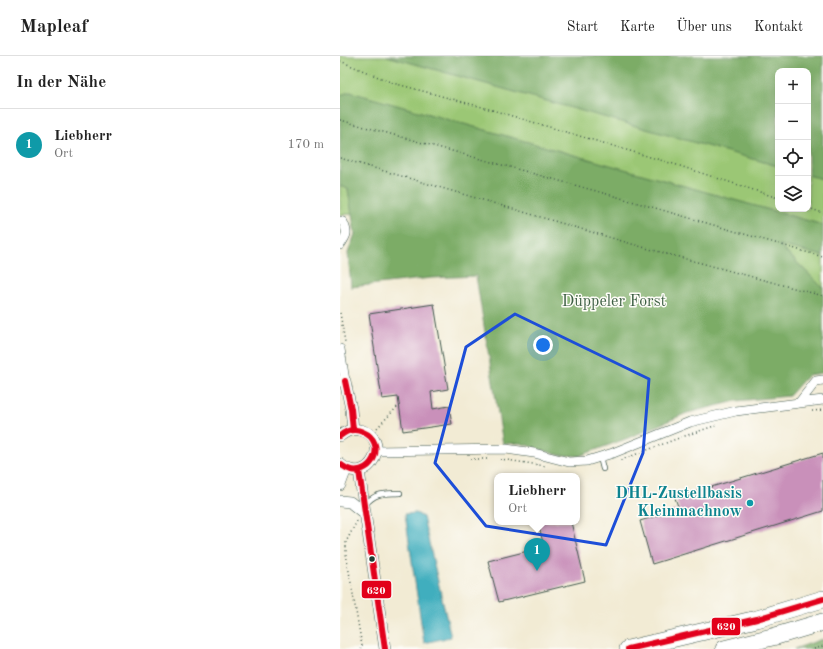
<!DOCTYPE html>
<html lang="de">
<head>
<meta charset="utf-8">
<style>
	body { margin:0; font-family:"Old Standard TT",serif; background:#f6f6f6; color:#222 }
	.controls { position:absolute; right:12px; top:12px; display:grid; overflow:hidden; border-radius:8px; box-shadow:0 4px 16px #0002 }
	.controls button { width:36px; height:36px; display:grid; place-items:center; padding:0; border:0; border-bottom:1px solid #e0e0e0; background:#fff; color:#222; font:20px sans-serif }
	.you { position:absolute; left:203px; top:289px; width:14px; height:14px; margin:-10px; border:3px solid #fff; border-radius:50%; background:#1a73e8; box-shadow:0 0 0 6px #1a73e833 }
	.badge { display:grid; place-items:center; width:26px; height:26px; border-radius:50%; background:#c8321e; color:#fff; font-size:13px; font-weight:700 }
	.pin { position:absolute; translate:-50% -33px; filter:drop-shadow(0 1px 2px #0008) }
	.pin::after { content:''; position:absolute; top:21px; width:14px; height:12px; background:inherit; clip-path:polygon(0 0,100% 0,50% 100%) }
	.popup { position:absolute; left:154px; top:417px; width:86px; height:52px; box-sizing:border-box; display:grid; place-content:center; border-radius:8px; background:#fff; filter:drop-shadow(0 1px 3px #0005); font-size:13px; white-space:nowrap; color:#767676 }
	.popup b { font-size:15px; color:#222 }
	.popup::after { content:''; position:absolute; left:50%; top:100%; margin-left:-8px; border:8px solid transparent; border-top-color:#fff }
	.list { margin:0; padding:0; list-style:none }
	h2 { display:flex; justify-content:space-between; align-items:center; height:52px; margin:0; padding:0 16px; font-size:17px }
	h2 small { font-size:13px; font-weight:400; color:#767676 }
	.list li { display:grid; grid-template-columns:26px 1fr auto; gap:12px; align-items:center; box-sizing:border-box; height:72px; padding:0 16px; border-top:1px solid #e0e0e0 }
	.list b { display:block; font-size:15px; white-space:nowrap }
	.list p { margin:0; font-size:13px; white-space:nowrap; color:#767676 }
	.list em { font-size:13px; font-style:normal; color:#767676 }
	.icon { flex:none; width:22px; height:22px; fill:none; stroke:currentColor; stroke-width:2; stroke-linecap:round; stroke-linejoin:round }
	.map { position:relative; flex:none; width:483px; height:593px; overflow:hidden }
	header { display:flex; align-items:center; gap:24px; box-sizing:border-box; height:56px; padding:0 20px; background:#fff; border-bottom:1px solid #e0e0e0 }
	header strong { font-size:19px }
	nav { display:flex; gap:22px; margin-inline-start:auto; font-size:14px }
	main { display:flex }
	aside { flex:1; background:#fff }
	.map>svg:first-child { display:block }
	.green { fill:#9bc774; stroke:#5d8254 }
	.forest { fill:#7cac66; stroke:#4e744d }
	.water { fill:#41aebe; stroke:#307679 }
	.building { fill:#c990ba }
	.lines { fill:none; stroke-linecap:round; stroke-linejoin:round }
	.service-casing { stroke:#3f574c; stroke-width:6 }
	.minor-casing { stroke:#3f574c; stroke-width:10 }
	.tertiary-casing { stroke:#3f574c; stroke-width:12 }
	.motorway-casing { stroke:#3f574c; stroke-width:18 }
	.path { stroke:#3f574c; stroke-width:1.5; stroke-dasharray:1 3; stroke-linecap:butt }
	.service { stroke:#fff; stroke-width:4.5 }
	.minor { stroke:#fff; stroke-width:9 }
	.tertiary { stroke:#fff; stroke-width:11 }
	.motorway { stroke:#fff; stroke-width:17 }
	.bus-1-casing { stroke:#fdfcf7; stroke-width:9 }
	.bus-1 { stroke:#e2001a; stroke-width:6 }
	.marked { fill:none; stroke:#1d4ed8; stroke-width:3; stroke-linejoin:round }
	.culture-dot { fill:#0f9aa8; stroke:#fdfcf7; stroke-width:1.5 }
	.bus-dot { fill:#1f3d34; stroke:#fdfcf7; stroke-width:1.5 }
	.labels { text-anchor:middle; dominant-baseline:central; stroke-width:3; stroke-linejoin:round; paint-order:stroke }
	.park-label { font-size:16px; fill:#3e6044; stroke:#fdfcf7 }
	.culture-label { font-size:16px; font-weight:bold; fill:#0d838f; stroke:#fdfcf7; text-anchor:end }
	.line-badge { stroke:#fdfcf7; stroke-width:1.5 }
	.badge-label { font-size:11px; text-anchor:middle; font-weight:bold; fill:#fff }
</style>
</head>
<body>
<header>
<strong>Mapleaf</strong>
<nav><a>Start</a><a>Karte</a><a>Über uns</a><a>Kontakt</a></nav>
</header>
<main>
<aside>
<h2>In der Nähe<small></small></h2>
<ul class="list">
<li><span class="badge" style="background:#0f9aa8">1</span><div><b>Liebherr</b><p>Ort</p></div><em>170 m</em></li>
</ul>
</aside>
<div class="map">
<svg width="483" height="593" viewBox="0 0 483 593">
	<rect width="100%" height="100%" fill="#fdfcf7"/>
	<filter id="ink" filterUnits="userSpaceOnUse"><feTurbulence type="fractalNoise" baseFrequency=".025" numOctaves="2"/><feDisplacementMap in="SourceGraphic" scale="8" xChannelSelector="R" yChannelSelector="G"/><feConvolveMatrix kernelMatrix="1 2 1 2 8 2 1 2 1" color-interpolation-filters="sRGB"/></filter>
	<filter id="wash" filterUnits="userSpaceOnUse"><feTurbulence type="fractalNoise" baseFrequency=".012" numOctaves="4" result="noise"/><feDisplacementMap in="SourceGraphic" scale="16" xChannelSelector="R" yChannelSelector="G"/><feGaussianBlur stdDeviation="0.9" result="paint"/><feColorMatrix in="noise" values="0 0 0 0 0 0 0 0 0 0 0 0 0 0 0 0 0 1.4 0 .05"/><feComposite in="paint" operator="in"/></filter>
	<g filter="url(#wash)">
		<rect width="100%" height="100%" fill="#f2ebd4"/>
		<path class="green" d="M0,0H47L438,110V153H468V119L483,123V169L10,36L0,39Z
			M0,130L8,133L12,158L0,159Z
			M438,188L483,200V232Z"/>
		<path class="forest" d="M47,0H483V123L468,119V15H438V110Z
			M10,36L483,169V200L439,189L483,232V317L468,319L449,340L396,345L347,357L288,382L239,400L218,399L180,387L163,388L136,220L91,222L11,231L8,197L15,178L8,133L0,130V39Z
			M483,583V593H454Z"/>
		<path class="water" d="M76,457L83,461L111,581L84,587L65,458Z"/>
		<g id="blocks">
			<path class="building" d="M94,248L108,333L91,336L93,353L109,350L112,368L63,375L58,341L42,343L29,258Z
				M483,397V455L312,508L300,465L339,453L335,442Z
				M198,466H231L245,525L159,546L148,505L204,491Z"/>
		</g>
	</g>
	<g filter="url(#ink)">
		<use href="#blocks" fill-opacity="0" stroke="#3f574c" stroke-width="1"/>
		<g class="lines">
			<g class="service-casing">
				<path id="service" d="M260,401L263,413
					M25,449C36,436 44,438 60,437"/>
			</g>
			<g class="minor-casing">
				<path id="minor" d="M0,165L3,166C8,177 7,179 0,189
					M0,293L5,325
					M459,347L476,325L483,324
					M36,395L166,393L194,397L229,406L247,405L273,397L350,366L396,355L483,344"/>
			</g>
			<g class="tertiary-casing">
				<path id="tertiary" d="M0,325H5L11,353L13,374
					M0,380C6,375 12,372 20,374C53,381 30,433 0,408
					M19,415L45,593
					M0,429L6,413
					M0,445L10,446L25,458"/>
			</g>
			<g class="motorway-casing">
				<path id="motorway" d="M288,593L417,563L483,543
					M384,593L436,580L483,566"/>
			</g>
			<path class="path" d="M0,5L53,27L142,51L337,109L438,142
				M0,64L274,140L483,201
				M0,102L309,193L483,240
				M468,152L483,157
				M0,257L5,286
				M472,355L483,354
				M37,372L59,349
				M130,403H148
				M160,403L206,410
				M281,404L339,382L377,369
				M17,465L6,486V498L22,590L21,593
				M474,593L483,590"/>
			<use href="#service" class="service"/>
			<use href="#minor" class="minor"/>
			<use href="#tertiary" class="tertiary"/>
			<use href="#motorway" class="motorway"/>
			<g class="bus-1-casing">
				<path id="bus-1" d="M5,325L11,353L13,374
					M0,380C7,374 15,372 23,376C47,386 33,419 11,414C7,413 3,410 0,408
					M19,415L45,593
					M288,593L417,563L483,543"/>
			</g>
			<use href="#bus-1" class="bus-1"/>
		</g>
	</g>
	<path class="marked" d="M175,258L309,323L303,397L266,489L146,470L95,407L126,291Z"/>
	<circle class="culture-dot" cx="410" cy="447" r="4"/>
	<circle class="bus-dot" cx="32" cy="503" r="3.5"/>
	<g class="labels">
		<g class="park-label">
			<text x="274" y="246">Düppeler Forst</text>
		</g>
		<g class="culture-label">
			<text x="402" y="438">DHL-Zustellbasis<tspan x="402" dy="18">Kleinmachnow</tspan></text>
		</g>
	</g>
	<g class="line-badge">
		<rect x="21" y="524" width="31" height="19" rx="4" fill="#e2001a"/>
		<rect x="371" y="561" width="30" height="19" rx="4" fill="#e2001a"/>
	</g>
	<g class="badge-label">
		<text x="36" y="538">620</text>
		<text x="386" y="574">620</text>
	</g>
</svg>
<div class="controls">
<button>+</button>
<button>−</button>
<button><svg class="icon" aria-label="locate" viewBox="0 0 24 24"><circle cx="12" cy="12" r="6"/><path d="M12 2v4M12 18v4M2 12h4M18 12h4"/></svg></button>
<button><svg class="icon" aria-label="layers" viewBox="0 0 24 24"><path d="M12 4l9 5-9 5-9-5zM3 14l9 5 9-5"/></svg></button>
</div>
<div class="you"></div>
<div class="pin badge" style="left:197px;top:515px;background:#0f9aa8">1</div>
<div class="popup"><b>Liebherr</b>Ort</div>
</div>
</main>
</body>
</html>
